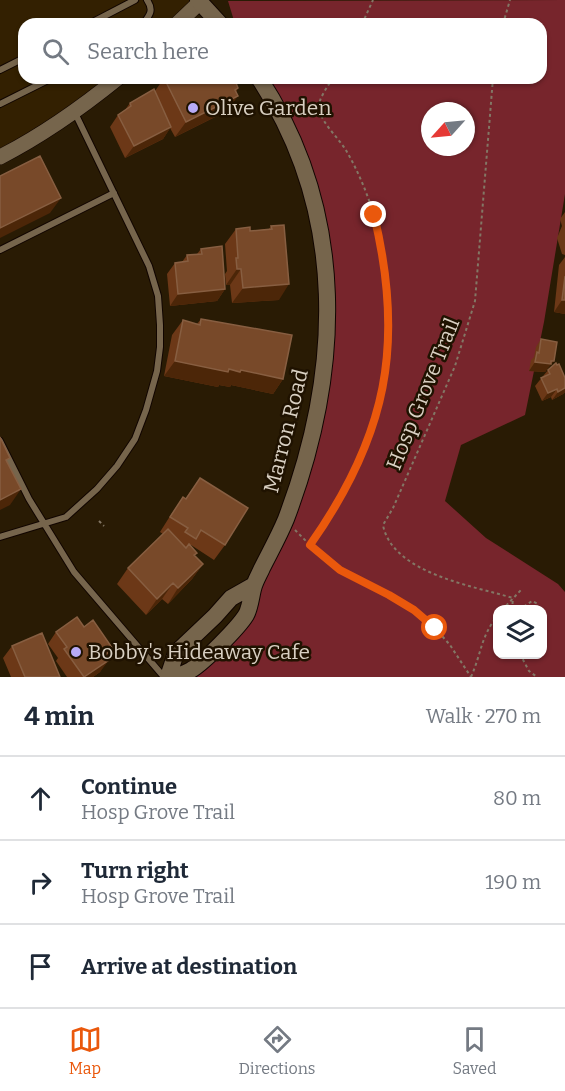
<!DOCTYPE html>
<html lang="en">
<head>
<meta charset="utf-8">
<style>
	body { margin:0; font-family:Bitter,serif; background:#f6f6f7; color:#1f2937 }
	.controls { position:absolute; right:18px; bottom:18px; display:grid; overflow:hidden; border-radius:12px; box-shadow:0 2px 4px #0004 }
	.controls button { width:54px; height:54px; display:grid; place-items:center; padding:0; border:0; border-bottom:2px solid #e0e1e3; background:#fff; color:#1f2937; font:30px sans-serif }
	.compass { position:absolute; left:421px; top:102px; width:54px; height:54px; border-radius:50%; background:#fff; box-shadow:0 2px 4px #0004; rotate:243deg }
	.stop { position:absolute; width:18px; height:18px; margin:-14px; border:4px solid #ea580c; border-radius:50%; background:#fff }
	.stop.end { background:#ea580c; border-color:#fff; box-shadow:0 2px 6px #0008 }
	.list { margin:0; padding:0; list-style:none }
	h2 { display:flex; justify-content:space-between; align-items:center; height:78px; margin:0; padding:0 24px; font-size:26px }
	h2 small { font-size:20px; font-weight:400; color:#747a83 }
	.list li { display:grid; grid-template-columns:39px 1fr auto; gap:18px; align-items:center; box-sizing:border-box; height:84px; padding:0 24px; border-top:2px solid #e0e1e3 }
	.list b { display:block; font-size:22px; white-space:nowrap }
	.list p { margin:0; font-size:20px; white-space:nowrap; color:#747a83 }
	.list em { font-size:20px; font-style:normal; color:#747a83 }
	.icon { flex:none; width:33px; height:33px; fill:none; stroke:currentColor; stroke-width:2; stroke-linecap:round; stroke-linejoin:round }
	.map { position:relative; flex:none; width:565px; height:677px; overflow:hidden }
	.search { position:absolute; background:#fff; box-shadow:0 2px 4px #0004; left:18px; right:18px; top:18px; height:66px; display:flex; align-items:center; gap:15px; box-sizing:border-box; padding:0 21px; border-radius:18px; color:#747a83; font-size:22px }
	.sheet { height:330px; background:#fff }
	nav { display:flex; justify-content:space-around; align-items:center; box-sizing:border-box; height:84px; border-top:2px solid #e0e1e3; background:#fff; font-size:16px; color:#747a83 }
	nav a { display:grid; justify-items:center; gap:3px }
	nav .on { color:#ea580c }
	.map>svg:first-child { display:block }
	.built { fill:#332001 }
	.forest { fill:#77252c; fill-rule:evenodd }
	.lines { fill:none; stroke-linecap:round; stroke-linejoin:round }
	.service-casing { stroke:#110500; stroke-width:8 }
	.tertiary-casing { stroke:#110500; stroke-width:16 }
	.secondary-casing { stroke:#110500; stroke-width:18 }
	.path { stroke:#837765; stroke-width:2; stroke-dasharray:3 3; stroke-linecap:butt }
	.service { stroke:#76654c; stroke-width:6 }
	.tertiary { stroke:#76654c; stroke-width:15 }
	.secondary { stroke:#76654c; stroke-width:16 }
	.wall { fill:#6c3817 }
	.shaded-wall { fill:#4c2608 }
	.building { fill:#784929; stroke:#875e41; stroke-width:1.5 }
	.route { stroke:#ea580c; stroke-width:8 }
	.poi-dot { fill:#b8abf7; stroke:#1f1200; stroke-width:2 }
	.labels { text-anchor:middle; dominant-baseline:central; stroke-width:5; stroke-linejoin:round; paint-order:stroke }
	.poi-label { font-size:21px; fill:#d9d0c2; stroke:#1f1200; text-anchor:start }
	.street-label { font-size:21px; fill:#d9d0c2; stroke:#1f1200 }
</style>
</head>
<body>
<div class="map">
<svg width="565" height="677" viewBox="0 0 565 677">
	<rect width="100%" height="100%" fill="#291b04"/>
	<path class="built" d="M0,0H193L167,24H24V78H110L0,158Z"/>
	<path class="forest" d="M565,0V194L544,322L525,415L461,445L445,501L486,538L558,584L565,592V677H180L244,609L322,418L331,271L264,78H541V24H235L228,1ZM430,111H466V147H430ZM498,610H542V654H498Z"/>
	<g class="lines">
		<g class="service-casing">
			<path id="service" d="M89,24L135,0
				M143,24C150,15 154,10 147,0
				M0,70L24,58
				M0,104L52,78
				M0,250L114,193
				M0,441L29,499L74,572L164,677
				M0,537L66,517L97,489L117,466L135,439L146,410L157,371L160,347V325L158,296L149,266L75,113"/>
		</g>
		<g class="tertiary-casing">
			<path id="tertiary" d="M177,24L200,2
				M0,157C43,135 81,108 118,78"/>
		</g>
		<g class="secondary-casing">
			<path id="secondary" d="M198,0L220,24
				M168,677L176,653L215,616L231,598L254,585
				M175,677C180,675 186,673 191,670C204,662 238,628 246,615C250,608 251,597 253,589C255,581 259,575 262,568C270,552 279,536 286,519C342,371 348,214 259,78"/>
		</g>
		<path class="path" d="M362,24L373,0
			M503,24L510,0
			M333,78C328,86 317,100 319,110C324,126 339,138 347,152C358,171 367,193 374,215C380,233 383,253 385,272C400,375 369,462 310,545L340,570L414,610L435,628L450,645L471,677
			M493,78L475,301L455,366L393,508L383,525C392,573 473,586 513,598
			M99,521L104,526
			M295,530L310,545
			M502,610L521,590
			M512,610L513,598
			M519,610L532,601L538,604L536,610
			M520,654L529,671L537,677
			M471,677C482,652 480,638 498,615"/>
		<use href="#service" class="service"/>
		<use href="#tertiary" class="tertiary"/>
		<use href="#secondary" class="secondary"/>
	</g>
	<path class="wall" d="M164,78L238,88L227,111L175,137L170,128L163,139L125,158L110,127L118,115L125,110L130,103L155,91Z
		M565,212V255L562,254L557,238L562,226L560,219Z
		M271,226L279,300L232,303L230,285H226L225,274L227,271L225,244L236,229L250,231L269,229Z
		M201,249L225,289L217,301L170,306L167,274L175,263L182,262L187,255L197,254Z
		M565,257V314L554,312L559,265Z
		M201,319L283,379L273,394L231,385L230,387L219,385L218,387L164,376L172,335L183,320L197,324Z
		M541,339L547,369L545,372L529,371L531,360L534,357L536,347Z
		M548,370L565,378V392L563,394L552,400L551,397L542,401L535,386Z
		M200,478L225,545L214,560L191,545V546L197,553L195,556L203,564L192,579L168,604L162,599L146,615L117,584L128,568L163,534L160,532L172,513L183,497L185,499Z
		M56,632L107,658L100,672L93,677H67L56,661L58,658L48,644Z
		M12,646L60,677H11L3,658Z"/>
	<path class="shaded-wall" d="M238,88L230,100L238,96L227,111L175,137L186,122Z
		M171,127L163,139L125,158L134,146Z
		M61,198L50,213L0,238V228Z
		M237,269H241L230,285H226Z
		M289,284L279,300L232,303L243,288Z
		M225,289L217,301L170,306L178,294Z
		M562,300H565V314L554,312Z
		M175,361L229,369L241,370L283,379L273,394L231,385L230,387L219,385L218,387L164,376Z
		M551,361H554L545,372L529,371L535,362Z
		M565,388V392L563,394L552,400L558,392Z
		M557,389L551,397L542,401L548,393Z
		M21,489L10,505L0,510V500Z
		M203,564L192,579L168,604L178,588Z
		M173,583L162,599L146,615L157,599Z
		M113,649L105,661V655Z
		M109,660L100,672L93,677H84Z"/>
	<path class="building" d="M164,78H234L238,88L235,90L238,96L186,122Z
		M154,89L171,127L134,146L118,115L131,106L130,103Z
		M40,156L61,198L0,228V176Z
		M284,225L289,284L243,288L241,269H237L236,258H238L236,229L250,227V231L272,229L271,226Z
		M222,246L225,289L178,294L175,263L188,261L187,255L202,254L201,249Z
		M565,276V300H562Z
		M201,319L292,335L283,379L241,370L240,372L229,369L228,372L175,361L183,320L200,325Z
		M541,339L557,342L554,361H551V364L535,362L537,352L539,353Z
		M556,363L557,365L559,364L565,378V388L558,392L557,389L548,393L541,378L550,374L548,370Z
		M0,437L10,458L6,460L21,489L0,500Z
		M200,478L248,508L225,545L201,530L196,539L185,532L188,528L170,517L183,497L186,499Z
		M168,529L186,548L189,544L197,553L194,555L203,564L178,588L173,583L157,599L128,568Z
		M77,617L84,627L93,620L113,649L105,655L109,660L84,677L64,649L67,647L56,632Z
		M42,633L60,677H25L12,646Z"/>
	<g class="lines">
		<path class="route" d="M374,215C405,344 387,436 310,545L340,570L389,595L414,610L435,628"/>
	</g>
	<g class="poi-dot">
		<circle cx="193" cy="108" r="6"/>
		<circle cx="76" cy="652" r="6"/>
	</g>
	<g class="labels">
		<g class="poi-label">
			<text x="205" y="108">Olive Garden</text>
			<text x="88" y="652">Bobby's Hideaway Cafe</text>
		</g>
		<g class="street-label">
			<text transform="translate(423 394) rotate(-68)">Hosp Grove Trail</text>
			<text transform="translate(286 431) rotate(-76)">Marron Road</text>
		</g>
	</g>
</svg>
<div class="controls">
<button><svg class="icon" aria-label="layers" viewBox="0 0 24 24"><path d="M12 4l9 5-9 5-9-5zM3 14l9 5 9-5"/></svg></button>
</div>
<svg class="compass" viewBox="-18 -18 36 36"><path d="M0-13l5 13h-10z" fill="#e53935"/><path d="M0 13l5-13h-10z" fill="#747a83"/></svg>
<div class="stop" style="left:435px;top:628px"></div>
<div class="stop end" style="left:374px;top:215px"></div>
<div class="search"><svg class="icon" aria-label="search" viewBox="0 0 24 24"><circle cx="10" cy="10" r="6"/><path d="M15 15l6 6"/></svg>Search here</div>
</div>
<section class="sheet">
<h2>4 min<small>Walk · 270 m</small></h2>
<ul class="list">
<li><svg class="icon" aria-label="ahead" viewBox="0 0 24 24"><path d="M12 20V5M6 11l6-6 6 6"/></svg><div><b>Continue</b><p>Hosp Grove Trail</p></div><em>80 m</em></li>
<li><svg class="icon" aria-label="right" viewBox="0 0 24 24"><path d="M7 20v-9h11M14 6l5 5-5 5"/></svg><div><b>Turn right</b><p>Hosp Grove Trail</p></div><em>190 m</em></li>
<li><svg class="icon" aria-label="arrive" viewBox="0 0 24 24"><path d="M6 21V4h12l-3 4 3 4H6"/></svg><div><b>Arrive at destination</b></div></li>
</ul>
</section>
<nav>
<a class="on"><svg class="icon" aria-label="map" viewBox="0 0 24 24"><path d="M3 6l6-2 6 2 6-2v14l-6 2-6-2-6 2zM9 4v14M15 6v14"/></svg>Map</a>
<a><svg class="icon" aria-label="directions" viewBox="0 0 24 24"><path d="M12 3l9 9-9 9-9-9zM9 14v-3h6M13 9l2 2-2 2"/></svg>Directions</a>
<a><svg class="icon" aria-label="saved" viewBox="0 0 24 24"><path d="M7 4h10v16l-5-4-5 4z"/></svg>Saved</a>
</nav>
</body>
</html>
